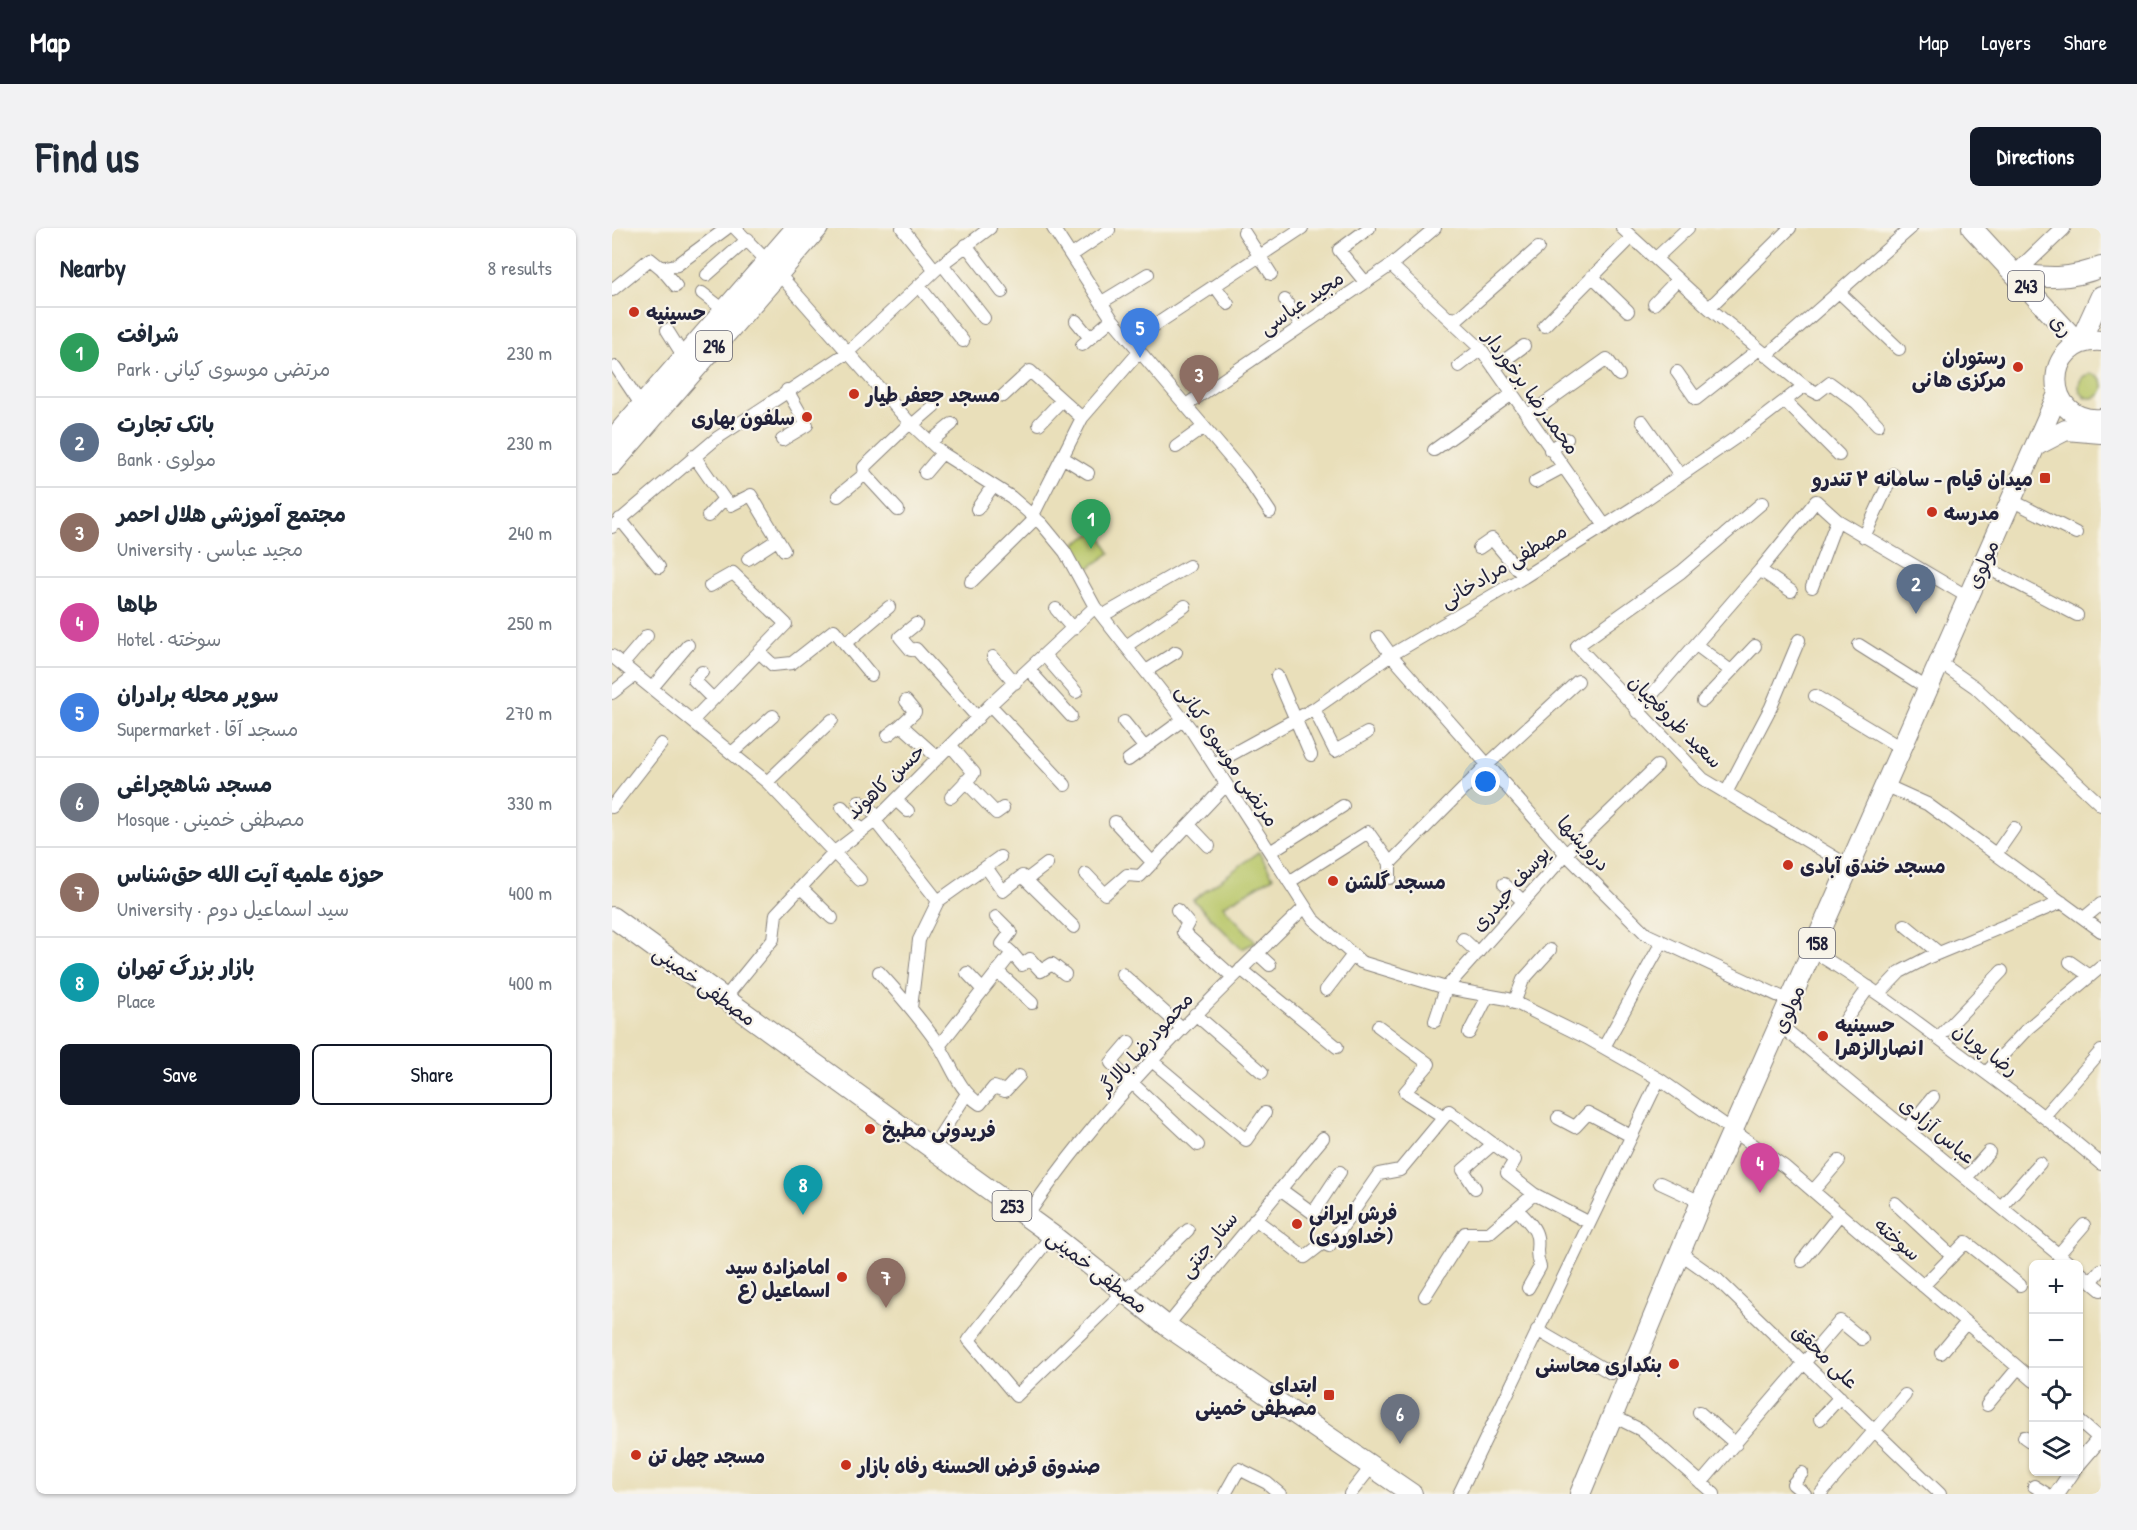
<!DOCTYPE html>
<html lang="en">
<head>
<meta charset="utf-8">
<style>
	body { margin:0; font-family:"Patrick Hand","Playpen Sans Arabic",sans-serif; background:#f2f2f3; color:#1f2937 }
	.controls { position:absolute; right:18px; bottom:18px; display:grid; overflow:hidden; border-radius:9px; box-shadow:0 2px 4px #0004 }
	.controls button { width:54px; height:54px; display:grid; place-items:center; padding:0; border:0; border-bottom:2px solid #e0e1e3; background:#fff; color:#1f2937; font:30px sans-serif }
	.you { position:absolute; left:874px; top:554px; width:21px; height:21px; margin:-15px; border:4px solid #fff; border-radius:50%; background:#1a73e8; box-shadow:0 0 0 9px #1a73e833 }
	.badge { display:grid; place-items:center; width:39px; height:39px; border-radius:50%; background:#111827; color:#fff; font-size:20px; font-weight:700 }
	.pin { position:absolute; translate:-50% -50px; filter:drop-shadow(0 2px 3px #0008) }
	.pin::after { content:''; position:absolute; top:32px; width:21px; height:18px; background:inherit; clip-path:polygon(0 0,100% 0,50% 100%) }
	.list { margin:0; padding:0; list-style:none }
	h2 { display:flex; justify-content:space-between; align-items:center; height:78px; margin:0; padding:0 24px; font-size:26px }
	h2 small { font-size:20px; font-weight:400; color:#747a83 }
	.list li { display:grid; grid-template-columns:39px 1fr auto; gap:18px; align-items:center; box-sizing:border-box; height:90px; padding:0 24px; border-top:2px solid #e0e1e3 }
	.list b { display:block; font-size:22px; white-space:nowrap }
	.list p { margin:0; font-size:20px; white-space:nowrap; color:#747a83 }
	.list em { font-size:20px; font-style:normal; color:#747a83 }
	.actions { display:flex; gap:12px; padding:18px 24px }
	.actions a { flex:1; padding:14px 0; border:2px solid #111827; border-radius:9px; text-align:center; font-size:21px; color:#111827 }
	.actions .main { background:#111827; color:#fff }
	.icon { flex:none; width:33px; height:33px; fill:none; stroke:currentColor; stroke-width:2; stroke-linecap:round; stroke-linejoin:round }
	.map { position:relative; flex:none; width:1489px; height:1266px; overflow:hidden; border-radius:9px }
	header { display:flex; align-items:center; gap:36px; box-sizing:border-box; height:84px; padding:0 30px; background:#111827; color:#fff }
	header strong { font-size:28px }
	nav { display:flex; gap:33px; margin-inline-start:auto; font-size:21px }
	.intro { display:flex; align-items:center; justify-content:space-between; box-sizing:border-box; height:144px; padding:0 36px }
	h1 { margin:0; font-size:42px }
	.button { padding:15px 27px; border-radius:9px; background:#111827; color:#fff; font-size:21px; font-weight:700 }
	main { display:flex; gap:36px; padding:0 36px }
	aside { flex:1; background:#fff; border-radius:9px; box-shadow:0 2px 4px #0004 }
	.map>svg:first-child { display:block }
	.green { fill:#b8c668; stroke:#6d7452; stroke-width:1.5 }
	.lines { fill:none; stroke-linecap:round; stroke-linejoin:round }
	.minor-casing { stroke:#86807a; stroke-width:14 }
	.tertiary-casing { stroke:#86807a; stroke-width:17 }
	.primary-casing { stroke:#86807a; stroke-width:22 }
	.minor { stroke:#fff; stroke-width:12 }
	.tertiary { stroke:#fff; stroke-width:15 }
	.primary { stroke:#fff; stroke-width:20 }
	.poi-dot { fill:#c8321e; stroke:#f7f3e8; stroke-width:2 }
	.labels { text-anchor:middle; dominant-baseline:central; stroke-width:4.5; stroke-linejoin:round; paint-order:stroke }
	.shield { fill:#f7f3e8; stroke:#62616f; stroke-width:1.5 }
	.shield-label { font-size:18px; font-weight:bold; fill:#22223b }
	.street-label { font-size:20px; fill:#22223b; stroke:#f7f3e8 }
	.poi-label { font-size:20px; font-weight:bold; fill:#22223b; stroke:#f7f3e8; text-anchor:start }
</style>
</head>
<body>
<header>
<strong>Map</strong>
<nav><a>Map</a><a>Layers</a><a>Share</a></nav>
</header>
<div class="intro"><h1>Find us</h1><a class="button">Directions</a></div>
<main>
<aside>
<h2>Nearby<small>8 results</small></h2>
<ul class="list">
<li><span class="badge" style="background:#2e9e5b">1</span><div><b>شرافت</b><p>Park · مرتضی موسوی کیانی</p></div><em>230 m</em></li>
<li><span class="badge" style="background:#5c6f8a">2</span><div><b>بانک تجارت</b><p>Bank · مولوی</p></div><em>230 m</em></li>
<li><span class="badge" style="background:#8d6e63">3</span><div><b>مجتمع آموزشی هلال احمر</b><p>University · مجید عباسی</p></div><em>240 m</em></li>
<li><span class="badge" style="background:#d1479c">4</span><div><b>طاها</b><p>Hotel · سوخته</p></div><em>250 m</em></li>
<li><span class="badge" style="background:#3f7fe0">5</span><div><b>سوپر محله برادران</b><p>Supermarket · مسجد آقا</p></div><em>270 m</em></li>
<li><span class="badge" style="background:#6b7280">6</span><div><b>مسجد شاهچراغی</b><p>Mosque · مصطفی خمینی</p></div><em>330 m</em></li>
<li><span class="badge" style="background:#8d6e63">7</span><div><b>حوزه علمیه آیت الله حق‌شناس</b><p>University · سید اسماعیل دوم</p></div><em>400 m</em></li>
<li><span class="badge" style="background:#0f9aa8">8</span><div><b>بازار بزرگ تهران</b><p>Place</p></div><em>400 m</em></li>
</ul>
<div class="actions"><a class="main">Save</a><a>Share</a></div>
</aside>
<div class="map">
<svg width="1489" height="1266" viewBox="0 0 1489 1266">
	<rect width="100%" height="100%" fill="#f7f3e8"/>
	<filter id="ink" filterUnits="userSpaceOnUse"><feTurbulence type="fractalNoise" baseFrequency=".0167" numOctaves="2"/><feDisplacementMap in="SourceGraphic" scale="12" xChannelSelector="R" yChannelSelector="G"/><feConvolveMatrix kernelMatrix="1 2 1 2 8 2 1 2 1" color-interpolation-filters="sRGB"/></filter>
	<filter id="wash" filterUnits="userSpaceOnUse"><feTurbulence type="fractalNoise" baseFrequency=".008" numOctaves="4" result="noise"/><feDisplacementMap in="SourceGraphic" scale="24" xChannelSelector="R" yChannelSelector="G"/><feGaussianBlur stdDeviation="1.35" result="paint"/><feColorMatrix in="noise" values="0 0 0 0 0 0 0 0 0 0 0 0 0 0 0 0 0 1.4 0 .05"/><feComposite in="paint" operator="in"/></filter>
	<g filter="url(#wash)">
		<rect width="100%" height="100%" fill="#e9dfba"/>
		<path class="green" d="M1467 158a12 12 0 1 1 24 0a12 12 0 1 1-24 0Z
			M486,302L498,325L474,342L461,317Z
			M647,624L661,649L611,678L644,714L630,721L581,672Z"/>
	</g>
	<g filter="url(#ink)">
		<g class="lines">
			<g class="minor-casing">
				<path id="minor" d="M123,0L155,33
					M290,0L323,42
					M441,0L500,91L633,247L658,284
					M1010,0L1097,80L1192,158L1205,165L1218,155L1245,175L1266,197
					M632,4L659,46
					M354,17L390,64
					M460,27L497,2
					M1044,30L1076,0
					M330,36L372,90
					M779,37L869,121L993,298
					M49,40L64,58
					M166,45L298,195L330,225L399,269L430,296L453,324L483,379L578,500L701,691L749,734L834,760L896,771L975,810L1047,851L1173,939L1422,1153
					M95,47L136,11
					M980,48L1016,83
					M753,54L727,22L757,0
					M307,58L351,113
					M603,58L616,76
					M0,62L38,31L49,40L65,37L115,0
					M1227,64L1287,121
					M90,65L112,82
					M673,72L689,97
					M490,74L536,46
					M1042,76L1066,51
					M1097,80L1178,0
					M838,90L845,91L926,20
					M464,93L478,110
					M932,98L1020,9
					M55,102L72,129
					M519,113L690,0
					M470,117L500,91
					M1154,128L1299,0
					M847,138L869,121
					M4,139L30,178
					M882,140L912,118
					M1065,144L1084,171L1146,122
					M391,168L418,143L470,190
					M1173,173L1227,227
					M574,177L779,37L823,0
					M915,188L995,131L1007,147
					M1030,193L1068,247
					M427,196L450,172
					M300,197L322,178
					M170,212L195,197L175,162
					M318,214L340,196
					M564,219L592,199
					M822,222L900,166
					M938,222L955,211
					M82,228L112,271L119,277L139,267L172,322
					M450,229L476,245
					M313,245L330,225
					M253,246L286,282
					M923,254L951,239
					M226,268L253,246L252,239L298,195
					M1399,272L1464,305
					M1150,275L1069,344L965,418L1091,551L1237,638
					M365,281L380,259
					M421,287L470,190L528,123
					M96,288L112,271
					M8,291L47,339
					M0,299L105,210L236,124L330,36L378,0
					M1252,309L1281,246
					M867,320L880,311L912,349
					M136,331L165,312
					M1370,337L1465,387
					M1148,342L1179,363
					M359,354L424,290
					M1200,359L1225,292
					M444,381L461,401
					M490,388L577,338
					M304,396L288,409L299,422L304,421L366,490
					M766,409L779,427L954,626L1034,706L1180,774
					M233,416L277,379
					M1084,417L1119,443
					M1247,417L1315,460
					M514,418L573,378
					M147,424L161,437L180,435L222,402L259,447
					M0,428L155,554L248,652
					M433,428L464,464
					M381,429L403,455
					M1327,434L1363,459L1489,577
					M11,436L35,408
					M417,442L459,488
					M534,443L564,424
					M90,444L82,452L101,471
					M665,448L699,527
					M40,460L76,417
					M0,465L23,447
					M1203,468L1289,520
					M1091,473L1143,418
					M378,477L453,557
					M702,481L723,523L755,505
					M1025,484L1148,342L1204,273L1225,292L1356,369
					M80,493L174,396L121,345L98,358
					M512,494L533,520
					M289,497L303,484L294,473
					M276,507L289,497L326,530
					M339,518L362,545L339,569
					M121,524L161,488
					M516,532L572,491
					M602,536L702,481L779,427L912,349L1024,278L1132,204L1192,158
					M353,553L384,585L391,580
					M155,554L220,492
					M1273,557L1315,576L1489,703
					M1114,565L1159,479L1187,412
					M284,572L296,583
					M247,573L251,578L254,576L266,590
					M0,579L49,516
					M230,579L250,603
					M263,593L326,673
					M503,594L541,635
					M577,597L597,618
					M658,624L731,578
					M1384,626L1402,600
					M778,635L875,537L966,453
					M374,639L391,663L410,648L462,699
					M474,646L493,666L515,647L528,648L614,557
					M414,652L435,636
					M677,654L756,604L778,635V650
					M892,656L911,673
					M189,660L220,690
					M565,682L576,695L571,704L621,749
					M1472,690L1489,676
					M1293,697L1327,725
					M851,711L866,725
					M1202,724C1249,752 1293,785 1337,818C1389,856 1441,894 1489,936
					M400,725L410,737L418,731L429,743L440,736L453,746
					M645,725L658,737
					M1458,734L1478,748
					M629,741L725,819
					M385,743L420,775
					M267,744C288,767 308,790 326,816C340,837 346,862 368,876L382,859L393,863L407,848
					M355,745L371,762
					M510,746L570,800
					M714,762L741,727
					M1267,766L1288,744L1315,730L1450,674
					M113,770L161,711L164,686L221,625L263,593L378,477L483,379
					M902,775L911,752L938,722
					M299,780L307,712L326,673L388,629
					M583,786L650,844
					M1234,791L1257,759
					M823,793L834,760L954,626L1045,538
					M766,798L817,836L793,864L832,889
					M1169,798L1458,1036
					M857,805L876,768
					M1326,810L1390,743
					M517,814L499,835L586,917
					M327,818L400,725L390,716L399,704L384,689
					M992,819L1050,714
					M540,833L634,912L653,885
					M1374,845L1415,801L1489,739
					M1432,888L1489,823
					M946,890L963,899L976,885L1019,908
					M1295,901L1321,869
					M320,920L354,867
					M1354,950L1377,924
					M1048,955L1089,974
					M863,960L851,942L881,916
					M668,961L701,985L728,944
					M1201,963L1227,933
					M1283,975L1340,1028
					M1389,979L1428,935
					M905,981C912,989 923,998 925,1009C927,1021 922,1023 928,1039L916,1060
					M415,988C491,874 595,774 693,679
					M643,991L693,1029L711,1015L717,1018L767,946L788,942L837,883L903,932L895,945L922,966L976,994
					M440,1007L357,1112L404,1168L576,1002
					M1068,1025L1106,1052L1328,1266
					M1446,1027L1472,997
					M1190,1033L1228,986
					M1466,1043L1489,1062
					M1479,1054L1489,1042
					M1311,1058L1354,1014L1408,1057
					M813,1068L853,1005H877L922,966
					M555,1098L711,910
					M925,1102L999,1145
					M1329,1125L1354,1095
					M1375,1177L1406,1140
					M1087,1184L1124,1216
					M1001,1188L1029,1202L1102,1266
					M1208,1191L1228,1169
					M1466,1192L1489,1212
					M1412,1209L1422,1216
					M1190,1245L1181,1256L1193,1266
					M1089,1255L1228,1093L1250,1111
					M1422,1258L1435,1266
					M613,1266L627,1241L655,1255L668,1266
					M738,1266L760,1238
					M847,1266L1047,851
					M1208,1266L1293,1167"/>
			</g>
			<g class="tertiary-casing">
				<path id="tertiary" d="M1403,46L1451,0
					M1466,1236L1489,1209
					M1445,1266L1460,1244"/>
			</g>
			<g class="primary-casing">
				<path id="primary" d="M1360,0L1467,116
					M1403,46C1436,50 1457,52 1489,39
					M1489,113C1429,109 1430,196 1489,191
					M1467,116L1489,68
					M0,212L184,0
					M1423,218L1454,202L1489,205
					M0,237L206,0
					M0,689L440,1007L555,1098L800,1266
					M968,1266L1089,974L1446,166"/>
			</g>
			<use href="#minor" class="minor"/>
			<use href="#tertiary" class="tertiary"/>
			<use href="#primary" class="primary"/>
		</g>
	</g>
	<g class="poi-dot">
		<circle cx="22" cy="84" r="6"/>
		<circle cx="1406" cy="139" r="6"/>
		<circle cx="242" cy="166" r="6"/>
		<circle cx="195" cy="189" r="6"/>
		<rect x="1427" y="244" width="12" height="12" rx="3"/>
		<circle cx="1320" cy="284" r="6"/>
		<circle cx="1176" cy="637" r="6"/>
		<circle cx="721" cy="653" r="6"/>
		<circle cx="1211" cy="808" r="6"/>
		<circle cx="258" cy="901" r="6"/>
		<circle cx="685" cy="996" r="6"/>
		<circle cx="230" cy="1049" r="6"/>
		<circle cx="1062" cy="1136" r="6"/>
		<rect x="711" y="1161" width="12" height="12" rx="3"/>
		<circle cx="24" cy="1227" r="6"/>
		<circle cx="234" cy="1237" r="6"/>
	</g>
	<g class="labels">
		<g class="shield">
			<rect x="1396" y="43" width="36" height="30" rx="4.5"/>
			<rect x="84" y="103" width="36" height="30" rx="4.5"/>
			<rect x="1187" y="700" width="36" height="30" rx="4.5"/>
			<rect x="380.5" y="963" width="39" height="30" rx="4.5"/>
		</g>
		<g class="shield-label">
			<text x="1414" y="58">243</text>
			<text x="102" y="118">296</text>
			<text x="1205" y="715">158</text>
			<text x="400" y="978">253</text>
		</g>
		<g class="street-label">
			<text transform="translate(689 74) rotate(-34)">مجید عباسی</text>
			<text transform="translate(1450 97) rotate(47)">ری</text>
			<text transform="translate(920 164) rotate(54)">محمدرضا برخوردار</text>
			<text transform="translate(1370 336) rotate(-66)">مولوی</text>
			<text transform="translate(891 337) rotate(-31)">مصطفی مرادخانی</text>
			<text transform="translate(1064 493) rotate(45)">سعید ظروفچیان</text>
			<text transform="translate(616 527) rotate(56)">مرتضی موسوی کیانی</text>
			<text transform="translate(273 553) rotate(-43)">حسن کاهوند</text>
			<text transform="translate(972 615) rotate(47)">درویشها</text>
			<text transform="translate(898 660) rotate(-48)">یوسف حیدری</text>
			<text transform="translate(93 757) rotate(36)">مصطفی خمینی</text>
			<text transform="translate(1176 781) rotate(-66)">مولوی</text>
			<text transform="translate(533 815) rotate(-48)">محمودرضا بالاگر</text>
			<text transform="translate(1374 821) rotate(36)">رضا پویان</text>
			<text transform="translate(1326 902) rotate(40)">عباس آزادی</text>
			<text transform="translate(1286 1011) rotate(41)">سوخته</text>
			<text transform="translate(596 1016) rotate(-50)">ستار جنتی</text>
			<text transform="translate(486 1043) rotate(38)">مصطفی خمینی</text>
			<text transform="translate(1214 1128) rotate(44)">علی محقق</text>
		</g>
		<g class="poi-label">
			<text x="34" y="84">حسینیه</text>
			<text x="1394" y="128" text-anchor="end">رستوران<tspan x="1394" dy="23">مرکزی هانی</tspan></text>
			<text x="254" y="166">مسجد جعفر طیار</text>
			<text x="183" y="189" text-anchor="end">سلفون بهاری</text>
			<text x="1421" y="250" text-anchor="end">میدان قیام - سامانه ۲ تندرو</text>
			<text x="1332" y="284">مدرسه</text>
			<text x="1188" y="637">مسجد خندق آبادی</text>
			<text x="733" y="653">مسجد گلشن</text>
			<text x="1223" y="796">حسینیه<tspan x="1223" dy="23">انصارالزهرا</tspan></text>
			<text x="270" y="901">فریدونی مطبخ</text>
			<text x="697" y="984">فرش ایرانی<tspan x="697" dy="23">(خداوردی)</tspan></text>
			<text x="218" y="1038" text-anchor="end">امامزاده سید<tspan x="218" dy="23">اسماعیل (ع</tspan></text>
			<text x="1050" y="1136" text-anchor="end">بنکداری محاسنی</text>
			<text x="705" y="1156" text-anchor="end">ابتدای<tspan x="705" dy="23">مصطفی خمینی</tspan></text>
			<text x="36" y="1227">مسجد چهل تن</text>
			<text x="246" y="1237">صندوق قرض الحسنه رفاه بازار</text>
		</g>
	</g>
</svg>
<div class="controls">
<button>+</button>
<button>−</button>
<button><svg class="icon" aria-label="locate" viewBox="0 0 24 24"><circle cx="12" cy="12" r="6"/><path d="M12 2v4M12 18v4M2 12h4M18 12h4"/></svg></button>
<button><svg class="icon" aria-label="layers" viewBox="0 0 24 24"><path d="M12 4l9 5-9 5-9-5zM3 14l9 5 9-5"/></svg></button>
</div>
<div class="you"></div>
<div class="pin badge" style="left:479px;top:321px;background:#2e9e5b">1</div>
<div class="pin badge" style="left:1304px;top:386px;background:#5c6f8a">2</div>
<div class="pin badge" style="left:587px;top:177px;background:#8d6e63">3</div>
<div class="pin badge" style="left:1148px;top:965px;background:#d1479c">4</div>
<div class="pin badge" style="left:528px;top:130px;background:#3f7fe0">5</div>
<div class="pin badge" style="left:788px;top:1216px;background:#6b7280">6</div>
<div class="pin badge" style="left:274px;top:1080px;background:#8d6e63">7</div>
<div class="pin badge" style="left:191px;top:987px;background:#0f9aa8">8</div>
</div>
</main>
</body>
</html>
